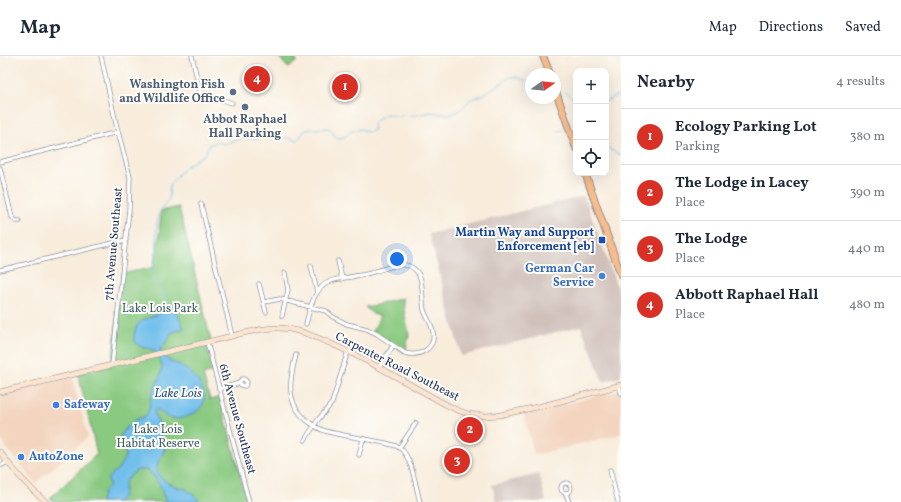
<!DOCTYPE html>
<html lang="en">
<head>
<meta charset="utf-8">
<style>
	body { margin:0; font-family:Vollkorn,serif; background:#f2f2f3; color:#1f2937 }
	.controls { position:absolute; right:12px; top:12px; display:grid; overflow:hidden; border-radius:8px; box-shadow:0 4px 16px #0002 }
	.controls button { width:36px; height:36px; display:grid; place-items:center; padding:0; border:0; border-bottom:1px solid #e0e1e3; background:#fff; color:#1f2937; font:20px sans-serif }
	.compass { position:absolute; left:525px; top:12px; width:36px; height:36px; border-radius:50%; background:#fff; box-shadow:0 4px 16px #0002; rotate:76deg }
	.you { position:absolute; left:397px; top:203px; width:14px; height:14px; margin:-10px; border:3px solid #fff; border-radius:50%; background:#1a73e8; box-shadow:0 0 0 6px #1a73e833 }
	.badge { display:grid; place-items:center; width:26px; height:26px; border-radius:50%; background:#d93025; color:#fff; font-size:13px; font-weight:700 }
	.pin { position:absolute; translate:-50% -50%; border:2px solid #fff; box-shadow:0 1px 4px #0006 }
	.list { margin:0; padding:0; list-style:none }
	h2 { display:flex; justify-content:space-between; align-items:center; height:52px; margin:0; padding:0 16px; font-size:17px }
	h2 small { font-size:13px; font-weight:400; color:#747a83 }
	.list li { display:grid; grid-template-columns:26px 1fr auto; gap:12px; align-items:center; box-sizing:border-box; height:56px; padding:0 16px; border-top:1px solid #e0e1e3 }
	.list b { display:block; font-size:15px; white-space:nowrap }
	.list p { margin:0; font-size:13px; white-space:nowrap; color:#747a83 }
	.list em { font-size:13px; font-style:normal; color:#747a83 }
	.icon { flex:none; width:22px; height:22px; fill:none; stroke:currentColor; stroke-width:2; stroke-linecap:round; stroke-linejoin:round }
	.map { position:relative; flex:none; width:621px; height:446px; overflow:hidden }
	header { display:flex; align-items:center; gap:24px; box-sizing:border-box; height:56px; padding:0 20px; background:#fff; border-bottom:1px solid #e0e1e3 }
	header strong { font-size:19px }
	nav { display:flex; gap:22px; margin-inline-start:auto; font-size:14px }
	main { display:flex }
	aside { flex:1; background:#fff }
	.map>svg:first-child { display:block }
	.built { fill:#f3d4be }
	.industrial { fill:#cfc0ba }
	.green { fill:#89c980; stroke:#527c6f }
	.water { fill:#72bfec; stroke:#4677a5 }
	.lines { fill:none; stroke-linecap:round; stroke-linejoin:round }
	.stream { stroke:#72bfec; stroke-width:1 }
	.street-casing { stroke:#8a8e9c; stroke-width:5 }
	.secondary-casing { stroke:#8a8e9c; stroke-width:6 }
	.primary-casing { stroke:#8a8e9c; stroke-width:8 }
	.street { stroke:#fff; stroke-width:3.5 }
	.secondary { stroke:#fde5d0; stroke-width:5 }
	.primary { stroke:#f9bd89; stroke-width:6 }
	.service-dot { fill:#5c6f8a; stroke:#fdfcf7; stroke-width:1.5 }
	.transit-dot { fill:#1a4fb4; stroke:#fdfcf7; stroke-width:1.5 }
	.shop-dot { fill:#3f7fe0; stroke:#fdfcf7; stroke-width:1.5 }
	.labels { text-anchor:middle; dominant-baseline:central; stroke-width:4; stroke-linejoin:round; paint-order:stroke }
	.service-label { font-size:12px; font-weight:bold; fill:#4e5e75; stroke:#fdfcf7; text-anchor:end }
	.transit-label { font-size:12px; font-weight:bold; fill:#164399; stroke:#fdfcf7; text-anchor:end }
	.street-label { font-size:12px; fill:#1b2f5e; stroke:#fdfcf7 }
	.shop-label { font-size:12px; font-weight:bold; fill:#366cbe; stroke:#fdfcf7; text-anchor:start }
	.park-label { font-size:12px; fill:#3c5d68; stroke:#fdfcf7 }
	.water-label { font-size:13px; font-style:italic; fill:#355a89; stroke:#fdfcf7 }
</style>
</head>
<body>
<header>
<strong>Map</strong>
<nav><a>Map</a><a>Directions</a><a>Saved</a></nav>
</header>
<main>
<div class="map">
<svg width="621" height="446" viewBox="0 0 621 446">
	<rect width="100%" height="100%" fill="#fdfcf7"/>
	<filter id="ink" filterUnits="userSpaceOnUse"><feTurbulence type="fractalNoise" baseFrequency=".025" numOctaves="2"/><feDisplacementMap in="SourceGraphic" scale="8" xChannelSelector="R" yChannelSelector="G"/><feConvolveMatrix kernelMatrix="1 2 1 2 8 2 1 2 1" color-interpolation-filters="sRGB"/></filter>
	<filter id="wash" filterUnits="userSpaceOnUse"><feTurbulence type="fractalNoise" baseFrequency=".012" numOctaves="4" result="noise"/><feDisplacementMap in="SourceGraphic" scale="16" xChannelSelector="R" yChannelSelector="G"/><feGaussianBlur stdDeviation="0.9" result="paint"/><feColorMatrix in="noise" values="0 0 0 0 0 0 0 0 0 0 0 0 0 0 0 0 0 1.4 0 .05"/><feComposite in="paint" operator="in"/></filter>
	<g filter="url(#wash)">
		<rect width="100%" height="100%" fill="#f8ecdb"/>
		<path class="built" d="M72,321L88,381L36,427L7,393L0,381V339Z
			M621,334V378L534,399L524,358Z"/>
		<path class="industrial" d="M584,140L621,242V321L603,326L581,270L461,300L429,178Z
			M539,418L546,446H496L492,429Z"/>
		<path class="green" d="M278,0H293L297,5L288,12Z
			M179,151L211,285L206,287L213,316L203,319L210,344L220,341L247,446H55L50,442L97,398L78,317L112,309L122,218L154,211L159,181L161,155Z
			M403,242L404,254L409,279L405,297L373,275L380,260L373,258L365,251C374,250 382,248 391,245C395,244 399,244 403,242Z"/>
		<path class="water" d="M165,248C176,249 179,263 184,272L171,277L166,287L160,292C161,294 162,299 163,300C168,305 174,307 180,309C187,314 196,320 200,328C208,343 204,353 189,360C183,362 176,364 170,362C166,361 161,356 157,353L154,356L161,373V380L165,394C162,398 160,402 158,407C153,420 166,427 177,431C180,432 183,432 186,433C191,436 197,441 199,446H167C163,442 163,436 160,430C157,424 153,419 148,414H137L131,419L125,426L123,441L117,446H101C102,443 103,438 104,435C108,430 112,430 107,423L118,413L126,399L125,395L117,389C120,378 127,370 135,364C139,362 144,362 146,359C151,352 150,342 153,335C156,327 162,320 162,311C162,307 159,304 159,300C157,298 156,296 154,295C146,289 142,296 134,284C134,263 145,264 161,257Z"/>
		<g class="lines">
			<path class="stream" d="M565,36L569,38L576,47
				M606,46L615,40H621
				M559,75L563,74
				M606,90L609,93L621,99
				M165,249L164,236L156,226L153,217V208L157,193L156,179L158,159L165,148L169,143L170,128L185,111L205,98L210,88L217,86L224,88L238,83L250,82L259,83L268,80L289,82L297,84L300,81L305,74L328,72L332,75L335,81L340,82L346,80L351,75L361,73L367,76L374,74L373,68L379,62L386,58L395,60L417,59L432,56L442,58H452L459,55L470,44L476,41L483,39L490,34L511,21H517L531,27"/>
		</g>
	</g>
	<g filter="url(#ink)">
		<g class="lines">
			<g class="street-casing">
				<path id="street" d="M101,0L117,72L130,121L129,154L112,309
					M192,0L200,36L232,47
					M0,106L118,76
					M0,112L12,161L16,165H20
					M201,148L232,280
					M338,205L342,223
					M311,210L317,236
					M0,214L126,184
					M259,228L266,256
					M264,246L280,243L326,255L333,261L347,268L367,273L377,278L405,297C419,301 436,293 433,276C432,268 426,261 424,254C421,240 426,216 409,210C399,206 385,213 376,215C369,218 362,219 355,220C348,222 339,222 331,225C314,231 310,252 306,268
					M282,260L288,234L285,217
					M207,286L249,446
					M296,299C289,325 285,348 309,366C314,370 319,373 325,375C339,379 355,381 370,384C379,386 392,387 400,392C412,401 416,432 420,446
					M379,311L393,290
					M619,329L621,337
					M219,333L240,327V325L242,323H244L247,326L245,330L241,329L240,327
					M305,384L317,365L332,347L348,295
					M399,392L416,367
					M359,399L363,383
					M0,410L8,406
					M610,414L618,446
					M561 432a5 5 0 1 1 10 0a5 5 0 1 1-10 0Z
					M566,438L569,446"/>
			</g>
			<g class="secondary-casing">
				<path id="secondary" d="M0,336L232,280C247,276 262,272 277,272C295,272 311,279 327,286C368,303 406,327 445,348L457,354L468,358L485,360L500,359L546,349L621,329
					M0,396C13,414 28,431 46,446"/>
			</g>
			<g class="primary-casing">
				<path id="primary" d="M543,0L550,18
					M555,33L576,92
					M585,117L621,219"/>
			</g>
			<use href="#street" class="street"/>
			<use href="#secondary" class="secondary"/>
			<use href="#primary" class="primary"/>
		</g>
	</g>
	<g class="service-dot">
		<circle cx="233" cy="36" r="4"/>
		<circle cx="245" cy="51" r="4"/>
	</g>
	<rect class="transit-dot" x="598" y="180" width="8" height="8" rx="2"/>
	<g class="shop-dot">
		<circle cx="602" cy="220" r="4"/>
		<circle cx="56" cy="349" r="4"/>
		<circle cx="21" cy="401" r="4"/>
	</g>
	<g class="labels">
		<g class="service-label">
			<text x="225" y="29">Washington Fish<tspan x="225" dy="14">and Wildlife Office</tspan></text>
			<text x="245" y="64" text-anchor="middle">Abbot Raphael<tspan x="245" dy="14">Hall Parking</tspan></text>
		</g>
		<g class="transit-label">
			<text x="594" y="177">Martin Way and Support<tspan x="594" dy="14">Enforcement [eb]</tspan></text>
		</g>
		<g class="street-label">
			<text transform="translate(114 188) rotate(-85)">7th Avenue Southeast</text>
			<text transform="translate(397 311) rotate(27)">Carpenter Road Southeast</text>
			<text transform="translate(237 363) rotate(75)">6th Avenue Southeast</text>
		</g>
		<g class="shop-label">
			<text x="594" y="213" text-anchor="end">German Car<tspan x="594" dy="14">Service</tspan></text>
			<text x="64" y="349">Safeway</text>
			<text x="29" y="401">AutoZone</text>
		</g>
		<g class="park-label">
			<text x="160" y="253">Lake Lois Park</text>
			<text x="158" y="374">Lake Lois<tspan x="158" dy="14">Habitat Reserve</tspan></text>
		</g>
		<g class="water-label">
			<text x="178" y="338">Lake Lois</text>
		</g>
	</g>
</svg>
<div class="controls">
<button>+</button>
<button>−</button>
<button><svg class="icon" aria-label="locate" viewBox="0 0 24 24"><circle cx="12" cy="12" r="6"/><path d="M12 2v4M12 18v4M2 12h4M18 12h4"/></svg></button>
</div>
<svg class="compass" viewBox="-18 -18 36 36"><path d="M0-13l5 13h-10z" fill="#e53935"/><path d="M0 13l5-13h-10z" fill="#747a83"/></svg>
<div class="you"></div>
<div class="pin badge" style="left:345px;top:31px">1</div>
<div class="pin badge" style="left:470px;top:374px">2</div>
<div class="pin badge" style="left:457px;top:405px">3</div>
<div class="pin badge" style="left:257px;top:23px">4</div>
</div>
<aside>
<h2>Nearby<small>4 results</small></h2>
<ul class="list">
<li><span class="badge">1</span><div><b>Ecology Parking Lot</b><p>Parking</p></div><em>380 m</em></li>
<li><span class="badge">2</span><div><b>The Lodge in Lacey</b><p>Place</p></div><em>390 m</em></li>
<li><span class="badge">3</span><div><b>The Lodge</b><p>Place</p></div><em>440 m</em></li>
<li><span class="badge">4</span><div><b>Abbott Raphael Hall</b><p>Place</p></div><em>480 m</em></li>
</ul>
</aside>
</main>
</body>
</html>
